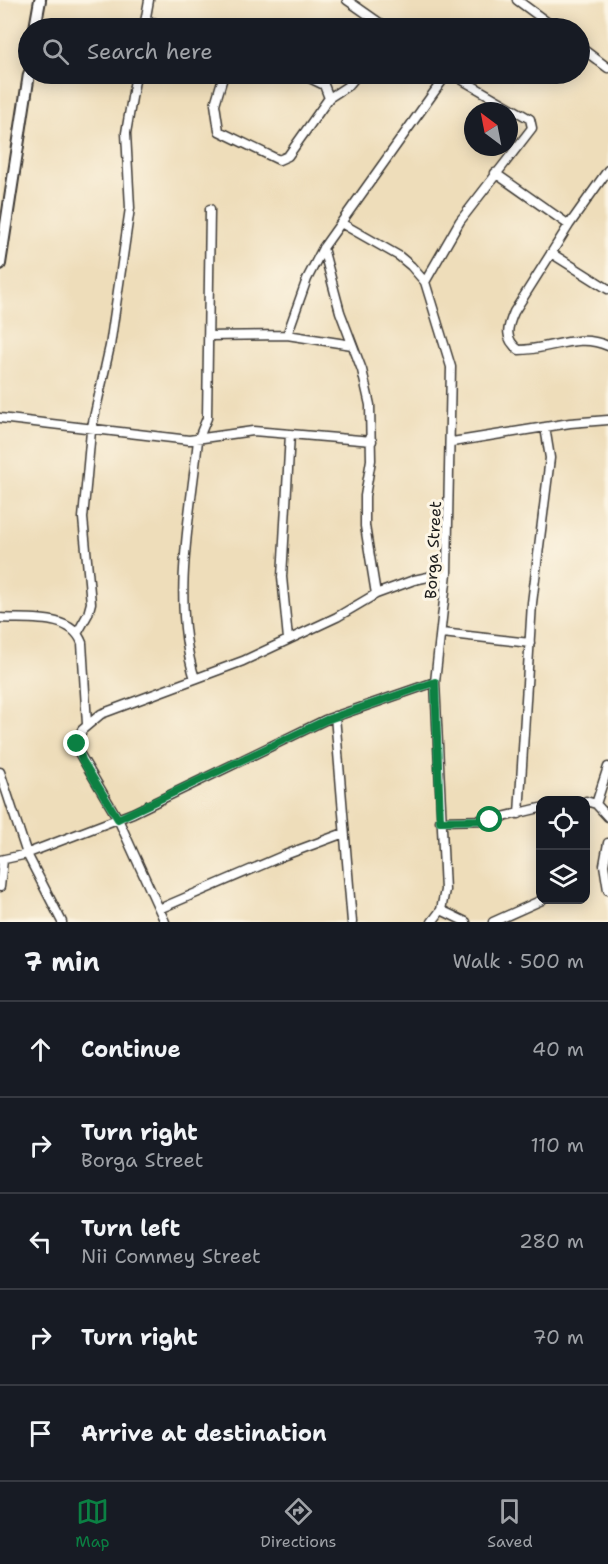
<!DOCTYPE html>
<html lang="en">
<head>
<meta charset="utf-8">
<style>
	body { margin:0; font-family:"Shantell Sans",sans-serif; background:#20242c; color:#f1f3f6 }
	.controls { position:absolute; right:18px; bottom:18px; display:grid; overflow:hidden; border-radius:12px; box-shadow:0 3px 15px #0003 }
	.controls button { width:54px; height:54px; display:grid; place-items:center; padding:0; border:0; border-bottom:2px solid #363941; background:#171b24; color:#f1f3f6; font:30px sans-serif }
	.compass { position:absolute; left:464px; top:102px; width:54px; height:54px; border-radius:50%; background:#171b24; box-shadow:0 3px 15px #0003; rotate:328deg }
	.stop { position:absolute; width:18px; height:18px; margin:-14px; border:4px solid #0b8043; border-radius:50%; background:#fff }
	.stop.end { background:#0b8043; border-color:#fff; box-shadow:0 2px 6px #0008 }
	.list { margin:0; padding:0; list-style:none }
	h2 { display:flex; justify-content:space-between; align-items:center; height:78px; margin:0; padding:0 24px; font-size:26px }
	h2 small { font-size:20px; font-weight:400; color:#9ea1a6 }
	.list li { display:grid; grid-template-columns:39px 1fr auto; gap:18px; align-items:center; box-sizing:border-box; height:96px; padding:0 24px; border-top:2px solid #363941 }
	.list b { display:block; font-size:22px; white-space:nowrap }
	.list p { margin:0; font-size:20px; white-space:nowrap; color:#9ea1a6 }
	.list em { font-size:20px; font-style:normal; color:#9ea1a6 }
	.icon { flex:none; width:33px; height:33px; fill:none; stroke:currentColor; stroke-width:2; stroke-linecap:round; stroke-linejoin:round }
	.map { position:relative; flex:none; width:608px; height:922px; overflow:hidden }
	.search { position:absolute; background:#171b24; box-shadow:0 3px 15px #0003; left:18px; right:18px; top:18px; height:66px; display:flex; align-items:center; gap:15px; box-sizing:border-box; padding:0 21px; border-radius:33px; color:#9ea1a6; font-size:22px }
	.sheet { height:558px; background:#171b24 }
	nav { display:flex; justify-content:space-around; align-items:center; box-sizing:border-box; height:84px; border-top:2px solid #363941; background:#171b24; font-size:16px; color:#9ea1a6 }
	nav a { display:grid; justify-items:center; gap:3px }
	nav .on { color:#0b8043 }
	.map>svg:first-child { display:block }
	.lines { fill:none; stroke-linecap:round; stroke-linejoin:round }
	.minor-casing { stroke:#3c3934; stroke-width:11 }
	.tertiary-casing { stroke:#3c3934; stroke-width:14 }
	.minor { stroke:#fff; stroke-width:8 }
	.tertiary { stroke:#fff; stroke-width:10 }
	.route { stroke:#0b8043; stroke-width:8 }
	.labels { text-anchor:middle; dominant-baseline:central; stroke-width:6; stroke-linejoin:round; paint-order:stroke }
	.street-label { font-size:16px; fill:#1c1c1c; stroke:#fcf5e5 }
</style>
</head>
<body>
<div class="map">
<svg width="608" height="922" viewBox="0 0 608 922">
	<rect width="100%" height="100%" fill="#fcf5e5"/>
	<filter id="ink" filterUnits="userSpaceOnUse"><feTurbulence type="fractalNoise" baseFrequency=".0167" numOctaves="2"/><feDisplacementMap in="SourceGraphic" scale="12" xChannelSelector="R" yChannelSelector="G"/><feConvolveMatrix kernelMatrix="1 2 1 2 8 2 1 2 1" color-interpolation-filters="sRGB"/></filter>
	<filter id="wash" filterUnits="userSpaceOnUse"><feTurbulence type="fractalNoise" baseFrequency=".008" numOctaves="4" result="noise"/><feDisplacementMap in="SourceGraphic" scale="24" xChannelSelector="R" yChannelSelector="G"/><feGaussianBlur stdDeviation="1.35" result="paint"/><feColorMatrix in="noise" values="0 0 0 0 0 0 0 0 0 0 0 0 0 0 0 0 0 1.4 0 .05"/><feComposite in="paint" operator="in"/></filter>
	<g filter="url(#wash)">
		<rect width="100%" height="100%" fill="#eeddba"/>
	</g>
	<g filter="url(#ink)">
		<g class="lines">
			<g class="minor-casing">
				<path id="minor" d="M347,0L387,28
					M517,0L555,28
					M145,20L172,28
					M144,28L149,0
					M580,47L608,68
					M224,74L215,104L219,131L279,160L288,156L329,98L324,85L301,74
					M329,98L349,85L358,74
					M608,170L569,225L514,312C507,328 504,339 519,350C550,350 578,332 608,346
					M495,173L569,225
					M341,223L399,256L411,266L425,282L451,367L447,573L435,682L445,890L441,910L432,922
					M323,248L340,312L362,370L370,405L371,460L365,496V526L376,594
					M551,253L608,289
					M425,282L460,221L532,128L530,119L452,74
					M287,335L307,279L323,248L447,74
					M208,336L287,335L352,345
					M0,418L189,440L253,431L290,434L282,577L288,639
					M290,434L372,441
					M452,442L570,423L608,420
					M0,618C27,620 71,613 82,643L87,724
					M78,632L88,614L91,603L83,518L87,476L91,431L110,346L130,208L126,133L136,74
					M442,633L530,643
					M195,679C171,602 190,518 198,440L207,418L210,209
					M335,716L352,922
					M0,772L27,854L62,922
					M586,801L596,804L608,817
					M596,804L608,767
					M519,814L532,603L550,458L545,427
					M440,821L490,820L540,808
					M608,843L604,865L608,890
					M0,860L23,855L133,813L325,720L435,682
					M0,887L3,860
					M159,909L285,855L344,833
					M441,910L466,922
					M165,922L118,819L78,751L77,744L82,730L101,714L243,661L337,617L376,594L414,580L447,573
					M493,922L542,900"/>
			</g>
			<g class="tertiary-casing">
				<path id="tertiary" d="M35,28L40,0
					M0,264L29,74"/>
			</g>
			<use href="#minor" class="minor"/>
			<use href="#tertiary" class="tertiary"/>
		</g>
	</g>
	<g class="lines" filter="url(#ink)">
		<path class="route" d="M77,744L82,760L118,819L326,720L435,682L440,821L490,820"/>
	</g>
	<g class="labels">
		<g class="street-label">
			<text transform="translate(433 550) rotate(-87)">Borga Street</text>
		</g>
	</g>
</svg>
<div class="controls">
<button><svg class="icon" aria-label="locate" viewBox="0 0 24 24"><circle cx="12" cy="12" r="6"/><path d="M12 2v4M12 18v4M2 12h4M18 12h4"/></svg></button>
<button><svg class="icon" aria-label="layers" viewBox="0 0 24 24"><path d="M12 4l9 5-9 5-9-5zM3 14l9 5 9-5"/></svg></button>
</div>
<svg class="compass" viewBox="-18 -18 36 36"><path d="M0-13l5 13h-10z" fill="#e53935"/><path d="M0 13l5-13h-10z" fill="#9ea1a6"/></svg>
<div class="stop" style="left:490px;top:820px"></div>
<div class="stop end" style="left:77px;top:744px"></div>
<div class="search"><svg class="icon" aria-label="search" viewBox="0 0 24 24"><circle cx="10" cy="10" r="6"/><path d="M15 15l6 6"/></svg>Search here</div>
</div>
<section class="sheet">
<h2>7 min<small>Walk · 500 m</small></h2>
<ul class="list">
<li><svg class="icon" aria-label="ahead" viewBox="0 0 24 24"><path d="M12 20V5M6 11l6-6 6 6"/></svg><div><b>Continue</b></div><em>40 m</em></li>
<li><svg class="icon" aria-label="right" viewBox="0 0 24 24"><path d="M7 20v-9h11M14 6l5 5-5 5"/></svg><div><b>Turn right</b><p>Borga Street</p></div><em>110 m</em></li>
<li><svg class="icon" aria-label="left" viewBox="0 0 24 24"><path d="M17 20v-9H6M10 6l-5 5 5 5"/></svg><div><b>Turn left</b><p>Nii Commey Street</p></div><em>280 m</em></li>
<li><svg class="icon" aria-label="right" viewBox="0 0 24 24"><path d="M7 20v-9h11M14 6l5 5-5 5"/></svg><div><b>Turn right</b></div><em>70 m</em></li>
<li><svg class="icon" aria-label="arrive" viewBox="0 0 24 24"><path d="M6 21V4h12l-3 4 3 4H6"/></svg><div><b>Arrive at destination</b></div></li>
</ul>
</section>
<nav>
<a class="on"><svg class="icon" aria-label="map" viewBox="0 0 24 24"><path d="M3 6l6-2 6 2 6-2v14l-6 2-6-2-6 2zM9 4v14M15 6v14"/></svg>Map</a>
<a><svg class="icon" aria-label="directions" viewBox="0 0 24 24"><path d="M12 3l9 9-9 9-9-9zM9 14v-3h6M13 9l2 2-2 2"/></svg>Directions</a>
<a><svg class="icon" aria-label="saved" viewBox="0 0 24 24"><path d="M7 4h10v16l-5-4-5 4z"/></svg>Saved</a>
</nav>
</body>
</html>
